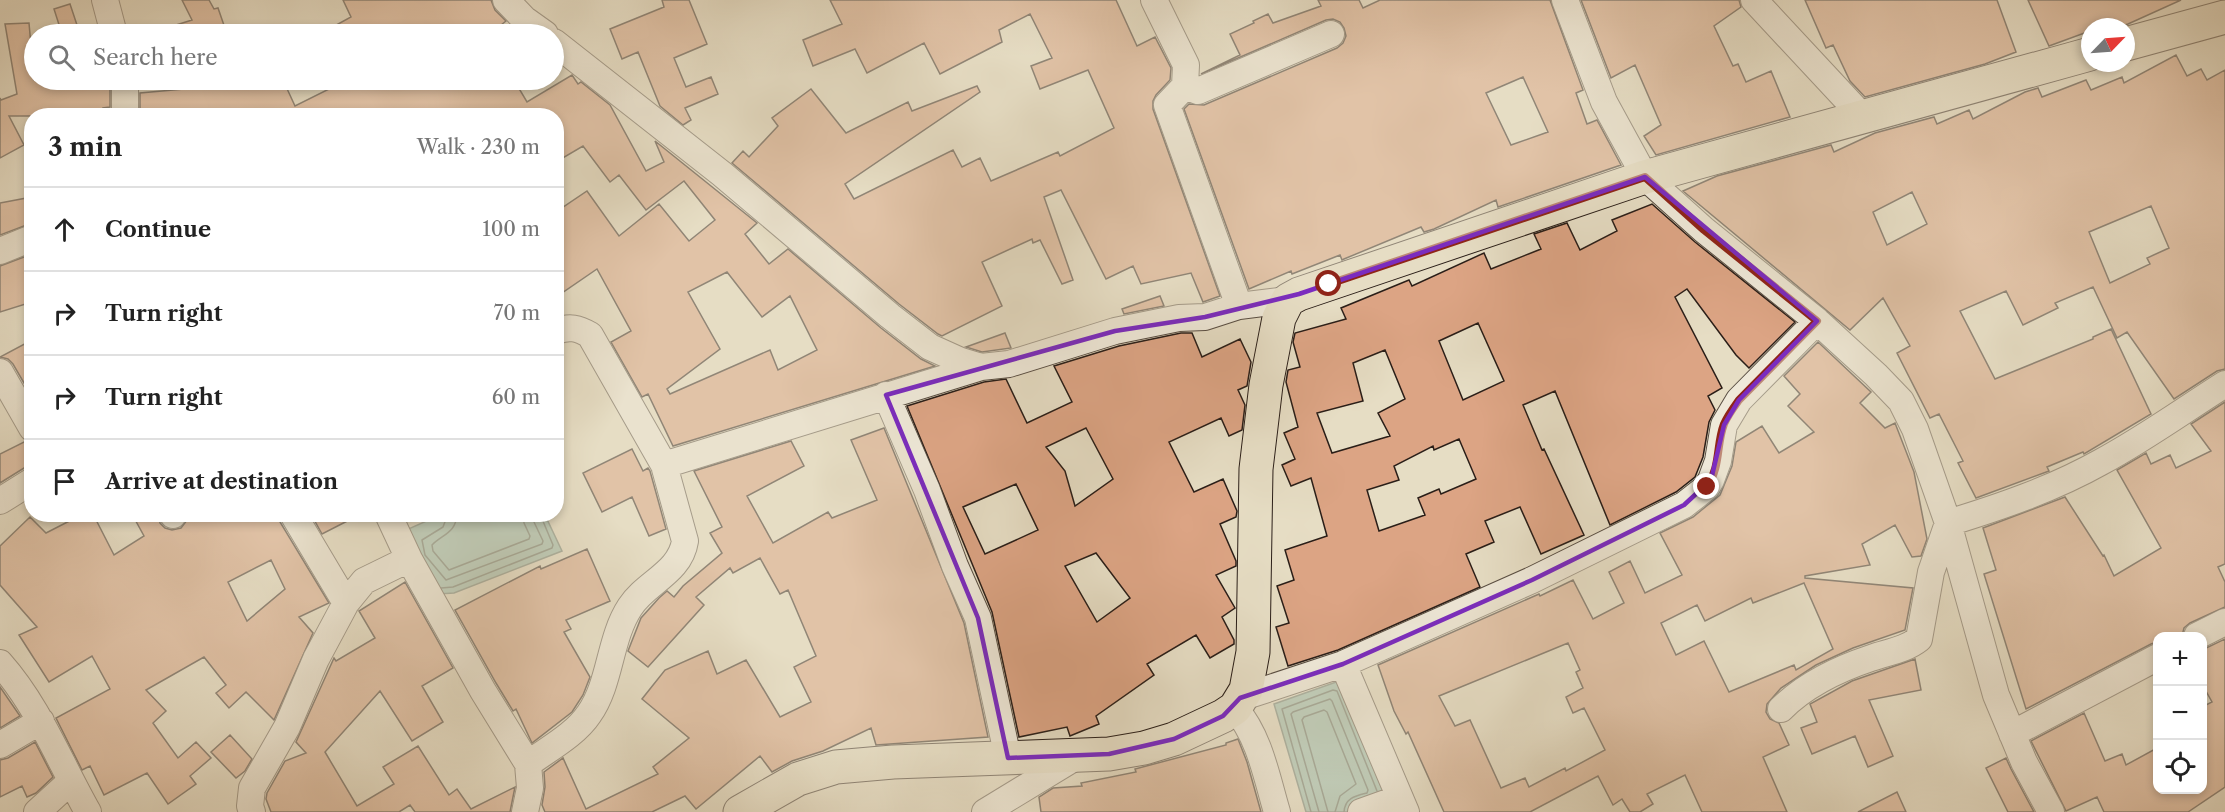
<!DOCTYPE html>
<html lang="en">
<head>
<meta charset="utf-8">
<style>
	body { margin:0; font-family:"Libre Caslon Text",serif; background:#f2f2f2; color:#222 }
	.controls { position:absolute; right:18px; bottom:18px; display:grid; overflow:hidden; border-radius:12px; box-shadow:0 3px 9px #0003 }
	.controls button { width:54px; height:54px; display:grid; place-items:center; padding:0; border:0; border-bottom:2px solid #e0e0e0; background:#fff; color:#222; font:30px sans-serif }
	.compass { position:absolute; left:2081px; top:18px; width:54px; height:54px; border-radius:50%; background:#fff; box-shadow:0 3px 9px #0003; rotate:65deg }
	.stop { position:absolute; width:18px; height:18px; margin:-14px; border:4px solid #8f2418; border-radius:50%; background:#fff }
	.stop.end { background:#8f2418; border-color:#fff; box-shadow:0 2px 6px #0008 }
	.list { margin:0; padding:0; list-style:none }
	h2 { display:flex; justify-content:space-between; align-items:center; height:78px; margin:0; padding:0 24px; font-size:26px }
	h2 small { font-size:20px; font-weight:400; color:#767676 }
	.list li { display:grid; grid-template-columns:39px 1fr auto; gap:18px; align-items:center; box-sizing:border-box; height:84px; padding:0 24px; border-top:2px solid #e0e0e0 }
	.list b { display:block; font-size:22px; white-space:nowrap }
	.list em { font-size:20px; font-style:normal; color:#767676 }
	.icon { flex:none; width:33px; height:33px; fill:none; stroke:currentColor; stroke-width:2; stroke-linecap:round; stroke-linejoin:round }
	.map { position:relative; flex:none; width:2225px; height:812px; overflow:hidden }
	.search { position:absolute; background:#fff; box-shadow:0 3px 9px #0003; left:24px; top:24px; width:540px; height:66px; display:flex; align-items:center; gap:15px; box-sizing:border-box; padding:0 21px; border-radius:33px; color:#767676; font-size:22px }
	.panel { position:absolute; background:#fff; box-shadow:0 3px 9px #0003; left:24px; top:108px; width:540px; height:414px; border-radius:24px }
	.map>svg:first-child { display:block }
	.water { fill:#97bdad; stroke:#6b7d71; stroke-width:1.5 }
	.lines { fill:none; stroke-linecap:round; stroke-linejoin:round }
	.shore { stroke:#606e62; stroke-width:1.5 }
	.building { fill:#dca484; stroke:#2a1e18; stroke-width:1.5; fill-rule:evenodd }
	.minor-casing { stroke:#594e43; stroke-width:28 }
	.major-casing { stroke:#2a1e18; stroke-width:35 }
	.minor { stroke:#efe9d9; stroke-width:26 }
	.major { stroke:#e6ddc4; stroke-width:33 }
	.route { stroke:#8f2418; stroke-width:8 }
	.marked { fill:none; stroke:#7b2cbf; stroke-width:4.5; stroke-linejoin:round }
</style>
</head>
<body>
<div class="map">
<svg width="2225" height="812" viewBox="0 0 2225 812">
	<rect width="100%" height="100%" fill="#e6ddc4"/>
	<filter id="stains"><feTurbulence type="fractalNoise" baseFrequency=".00333" numOctaves="4"/><feColorMatrix values="0 0 0 0 .2 0 0 0 0 .09 0 0 0 0 .02 0 0 0 .5 -.17"/></filter>
	<radialGradient id="worn" r=".72"><stop offset=".6" stop-color="#630" stop-opacity="0"/><stop offset="1" stop-color="#630" stop-opacity=".3"/></radialGradient>
	<path class="water" d="M440,515H545L562,551L454,593L438,594L406,530Z
		M1339,681L1387,801L1348,812H1306L1274,704Z"/>
	<g class="lines">
		<path class="shore" d="M448,514L443,527L422,540L425,555L446,580L542,544L543,541L534,522L532,514
			M457,514C456,533 443,534 432,545L433,551L449,570L529,539L530,536L524,523L523,514
			M441,588L453,587L552,548L553,545L540,514
			M1311,812L1282,709L1333,690L1337,691L1377,791
			M1319,812L1291,714L1293,712L1330,699L1332,701L1368,790L1367,793C1355,796 1345,798 1344,812
			M1328,812L1302,720L1304,717L1324,710L1327,712L1356,784L1340,796L1335,812"/>
	</g>
	<path class="building" d="M182,0H209L214,9L218,8L227,34H158L157,31L192,20Z
		M343,0H491L495,10L506,21L501,25L508,34H421L416,26L402,34H320L351,17Z
		M662,0H689L707,44L674,58L686,87L711,77L718,94L685,108L691,120L683,125L660,106L638,52L622,59L610,29L664,7Z
		M830,0H1116L1137,46L1155,37L1171,68L1170,80L1156,95L1153,101V109L1220,296L1203,302L1191,273L1141,284L1133,266L1106,279L1061,190L1044,197L1073,280L1062,284L1040,240L1033,243L1032,239L982,262L1002,306L942,336L938,334L899,304L732,163L743,151L749,157L778,126L772,118L811,89L846,133L908,102L912,111L977,86L980,92L845,184L854,199L953,150L962,167L980,158L991,181L1058,152L1060,156L1114,128L1088,70L1040,89L1031,66L1052,58L1030,14L999,30L1002,42L940,74L924,43L867,73L855,49L813,66L803,40L842,24Z
		M1318,0H1359L1363,8L1380,0H1550L1583,90L1576,93L1587,124L1597,120L1621,165L1498,207L1496,200L1434,229L1424,232L1421,227L1344,259L1342,260L1340,255L1292,274L1291,271L1249,289L1184,109L1189,104L1204,105L1337,48L1343,43L1346,36L1344,28L1340,22L1333,19L1326,20L1201,74L1240,55L1230,34L1254,23L1253,21L1268,14L1273,23L1321,6ZM1523,77L1548,132L1511,145L1486,93Z
		M1581,0H1739L1741,7L1714,26L1733,66L1738,64L1746,82L1771,71L1790,117L1656,155L1644,136L1661,125L1635,65L1611,78Z
		M1805,0H1997L2016,52L1985,64L1865,97L1850,81L1833,45L1826,48Z
		M2028,0H2181L2128,24L2119,27H2090V31L2049,46Z
		M70,4L80,34H62L54,9Z
		M29,23L34,80H110V107L103,108L104,116H9L24,145L0,158V98L1,100L17,94L5,24Z
		M2176,55L2187,76L2201,69L2207,80L2225,70V369L2217,371L2174,399L2127,332L2117,338L2093,287L2055,303L2058,308L2023,325L2006,291L1960,311L1995,379L2093,339V337L2111,329L2151,414L2084,454L2083,452L2047,467L2049,471L1976,498L1958,463L1963,461L1939,414L1930,418L1897,353L1910,346L1883,298L1850,330L1683,191L1717,176L1831,145L1834,152L1875,133L1934,117L1937,124L1969,110L1973,119L2025,92L2038,88L2042,97L2086,80L2091,90L2122,77L2124,83ZM1912,192L1927,224L1887,245L1873,212ZM2151,206L2169,248L2147,258L2150,264L2110,283L2089,232Z
		M572,75L578,84L581,82L610,105L646,171L664,162L655,141L757,223L745,234L769,264L788,249L881,328L921,359L935,366L673,446L648,394L642,397L611,342L631,331L597,269L556,297V212L587,191L619,236L659,204L689,241L715,220L684,181L646,210L619,175L610,182L583,146L556,162V116H140V93L283,80L295,106L347,80H514L527,102ZM727,272L762,317L790,296L817,350L778,370L770,350L670,394L667,389L720,349L688,292Z
		M32,197V223L0,235V203Z
		M1652,204L1695,242L1795,322L1749,368L1736,355L1687,289L1675,297L1722,388L1708,396L1715,410L1709,422L1703,457L1695,477L1676,492L1610,525L1555,391L1523,405L1542,450L1544,449L1584,535L1541,554L1520,507L1485,521L1494,542L1466,554L1480,587L1338,650L1288,666L1276,627L1289,623L1277,586L1294,580L1285,550L1327,536L1311,478L1291,486L1282,465L1295,459L1284,433L1298,427L1286,382L1288,370L1300,367L1293,342L1295,333L1346,319L1341,308L1409,280L1412,286L1484,253L1491,269L1541,249L1534,234L1567,223L1580,250L1617,231L1612,220ZM1478,323L1504,381L1463,400L1439,341ZM1385,350L1405,399L1378,413L1390,436L1332,453L1317,413L1363,401L1353,363ZM1459,439L1476,479L1441,494L1439,489L1418,498L1425,515L1379,531L1367,490L1399,480L1394,466L1433,446L1434,450Z
		M32,254V302L0,312V266Z
		M1160,296L1164,306L1124,314L1122,309Z
		M1005,333L1011,348L982,352L966,347Z
		M1181,333H1192L1202,357L1240,339L1251,362L1247,386L1238,390L1245,405L1242,430L1229,436L1221,418L1169,442L1194,492L1223,479L1237,511L1236,517L1220,524L1236,561V566L1216,575L1235,608L1222,617L1234,640V644L1210,658L1196,635L1147,664L1154,675L1096,716L1099,724L1070,736L1067,727L1019,737L992,612L907,406L984,382L1006,379L1027,423L1072,402L1054,366L1119,346ZM1086,428L1113,479L1075,506L1065,471L1046,447ZM1016,484L1038,530L985,554L963,507ZM1096,553L1130,598L1097,622L1065,566Z
		M32,340V379L24,383L13,364L8,359L0,357Z
		M1818,342L1871,392L1860,403L1885,428L1895,423L1914,472L1927,539L1921,556L1912,557L1895,525L1862,544L1870,565L1805,576V578L1913,588L1905,630L1853,648L1816,665L1781,688L1767,704L1766,712L1770,719L1779,723L1789,745L1763,757L1787,812H1702L1685,775L1647,794L1653,804L1640,812H1630L1622,799L1613,805L1598,776L1530,812H1444L1408,732L1406,734L1394,711L1378,665L1539,594L1540,596L1573,580L1593,619L1624,603L1609,572L1630,561L1645,593L1682,575L1660,533L1693,517L1720,495L1732,466L1736,442L1762,426L1779,453L1814,432L1788,406L1800,394L1784,376ZM1804,583L1833,649L1796,670L1794,665L1729,692L1704,641L1676,655L1661,623L1697,605L1705,621L1751,598L1753,603ZM1568,643L1580,670L1576,672L1583,688L1566,697L1573,713L1584,708L1605,750L1566,771L1565,768L1529,787L1525,778L1501,788L1470,720L1455,726L1439,696Z
		M2225,402V564L2218,567L2225,582V607L2190,623L2184,628L2182,636H2157V642L2151,644L2026,709L1984,574L1996,570L1983,528L2065,497L2103,556L2104,555L2114,576L2161,548L2117,470L2146,453L2151,464L2170,455L2176,468L2211,451L2191,424Z
		M884,428L964,623L988,737L876,745L871,728L823,751L792,761L772,772L760,756L696,809L685,796L652,812H545L542,805L545,787L544,772L563,758L586,809L658,774L653,767L689,738L642,699L665,670L708,651L717,674L746,660L780,717L811,702L794,667L816,656L788,590L780,594L760,558L733,573L730,568L696,597L704,605L648,667L628,651L641,618L659,598L667,591L674,597L683,586L722,553L710,533L722,527L694,471L791,441L804,466L747,496L773,543L828,512L832,518L877,500L851,440Z
		M26,441L32,443V466L24,468L0,483V454Z
		M632,449L643,471L648,468L650,471L666,529L649,536L632,497L602,512L583,473Z
		M83,514H93L114,555L144,536L132,514H158L160,523L165,528L172,530L181,528L187,520L197,514H278L280,522L329,603L299,617L313,633L274,720L246,692L229,708L216,693L226,685L204,657L146,690L166,711L153,723L178,758L196,742L211,758L190,776L196,784L168,804L147,773L104,795L90,766L82,770L56,718L110,689L92,656L49,682L19,635L37,627L0,585V546L30,517L46,533ZM271,560L285,589L247,621L228,582Z
		M311,514H361L322,534Z
		M587,549L610,601L566,620L571,629L564,632L590,677L583,695L572,712L532,743L516,709L513,711L496,683L455,610L540,566L541,569Z
		M405,582L453,668L422,686L443,722L412,741L380,691L325,752L357,806L394,784L383,767L418,746L449,795L457,789L471,809L515,787L510,812H415L410,805L399,812H271L266,799L267,793L285,761L306,753L296,742L334,658L336,661L375,638L359,611Z
		M2225,639V787L2188,812H2104L2097,797L2066,811L2031,741L2084,713L2105,761L2122,754L2126,765L2157,748V789H2202V707L2212,702L2202,684V650Z
		M1915,659L1921,690L1869,700L1893,756L1868,767L1855,736L1812,754L1801,728L1817,722L1810,704L1852,681Z
		M0,687L20,716L0,728Z
		M230,735L252,759L245,771L236,778L211,752Z
		M1238,739L1247,762L1261,812H1041L1039,797L1053,788L1082,786L1081,783L1136,772L1135,769L1226,745V743Z
		M35,742L53,777L36,793L27,797L22,786L0,797V760L8,758Z
		M2006,758L2011,769L2034,812H2008L1986,768Z
		M1897,792L1906,812H1858Z"/>
	<g class="lines">
		<g class="minor-casing">
			<path id="minor" d="M105,0L114,34
				M506,0L524,19L545,34
				M1154,0L1186,65L1185,86L1167,105L1239,306
				M1565,0L1604,102L1645,177L1704,230L1817,321L1876,375L1901,401L1915,429L1948,523L1996,695L2024,762L2051,812
				M1754,0L1863,117
				M554,42L722,174L890,316L930,347L961,361L981,367L1009,364L1115,331L1179,318L1205,317L1239,306L1288,300
				M125,80V116
				M1185,86L1198,91L1331,34
				M0,251L32,238
				M0,372L32,428
				M886,395L927,490L955,566L978,618L1008,758
				M664,465L981,367
				M0,501L32,481
				M293,514L346,603
				M388,514L409,559
				M173,515V514
				M2197,636L2225,622
				M0,663C39,707 59,761 88,812
				M1343,664L1406,812
				M1240,698L1343,664L1532,580L1684,505L1707,487L1711,480L1718,461L1724,425L1739,400L1817,321
				M1235,708C1260,738 1266,775 1277,812
				M1781,709C1806,684 1838,669 1871,658C1888,652 1905,650 1919,639L1931,572L1948,523C2000,507 2053,489 2101,462C2144,439 2184,410 2225,384
				M2012,734L2158,657
				M0,745L41,721
				M528,764C548,749 575,735 589,714C611,683 609,639 630,607C646,582 680,573 685,541L664,465L590,335C578,328 570,326 556,331
				M37,812L71,781
				M252,812L250,806L252,788L287,727L316,659L346,603L364,581L409,559L483,691L528,764L530,788L525,812
				M985,812L1079,755
				M1361,812L1400,798"/>
		</g>
		<g class="major-casing">
			<path id="major" d="M2126,44L2225,17
				M740,812L798,779L836,767L893,762L1109,754L1144,748L1174,739L1223,716L1235,708L1246,690L1253,652L1256,469L1266,385L1279,318L1288,300L1299,294L1645,177L2090,54"/>
		</g>
		<use href="#minor" class="minor"/>
		<use href="#major" class="major"/>
	</g>
	<g class="lines">
		<path class="route" d="M1329,284L1645,177L1704,230L1817,321L1739,400C1734,407 1728,415 1724,424C1716,445 1721,466 1707,487"/>
	</g>
	<path d="M0 0H2225V812H0ZM1645,177L1817,321L1739,400L1724,425L1711,480L1684,505L1532,580L1343,664L1240,698L1223,716L1174,739L1109,754L1008,758L978,618L886,395L1115,331L1205,317L1299,294Z" fill="#e6ddc4" fill-opacity=".55" fill-rule="evenodd"/>
	<path class="marked" d="M1645,177L1817,321L1739,400L1724,425L1711,480L1684,505L1532,580L1343,664L1240,698L1223,716L1174,739L1109,754L1008,758L978,618L886,395L1115,331L1205,317L1299,294Z"/>
	<rect width="100%" height="100%" filter="url(#stains)"/>
	<rect width="100%" height="100%" fill="url(#worn)"/>
</svg>
<div class="controls">
<button>+</button>
<button>−</button>
<button><svg class="icon" aria-label="locate" viewBox="0 0 24 24"><circle cx="12" cy="12" r="6"/><path d="M12 2v4M12 18v4M2 12h4M18 12h4"/></svg></button>
</div>
<svg class="compass" viewBox="-18 -18 36 36"><path d="M0-13l5 13h-10z" fill="#e53935"/><path d="M0 13l5-13h-10z" fill="#767676"/></svg>
<div class="stop" style="left:1329px;top:284px"></div>
<div class="stop end" style="left:1707px;top:487px"></div>
<div class="search"><svg class="icon" aria-label="search" viewBox="0 0 24 24"><circle cx="10" cy="10" r="6"/><path d="M15 15l6 6"/></svg>Search here</div>
<section class="panel">
<h2>3 min<small>Walk · 230 m</small></h2>
<ul class="list">
<li><svg class="icon" aria-label="ahead" viewBox="0 0 24 24"><path d="M12 20V5M6 11l6-6 6 6"/></svg><div><b>Continue</b></div><em>100 m</em></li>
<li><svg class="icon" aria-label="right" viewBox="0 0 24 24"><path d="M7 20v-9h11M14 6l5 5-5 5"/></svg><div><b>Turn right</b></div><em>70 m</em></li>
<li><svg class="icon" aria-label="right" viewBox="0 0 24 24"><path d="M7 20v-9h11M14 6l5 5-5 5"/></svg><div><b>Turn right</b></div><em>60 m</em></li>
<li><svg class="icon" aria-label="arrive" viewBox="0 0 24 24"><path d="M6 21V4h12l-3 4 3 4H6"/></svg><div><b>Arrive at destination</b></div></li>
</ul>
</section>
</div>
</body>
</html>
